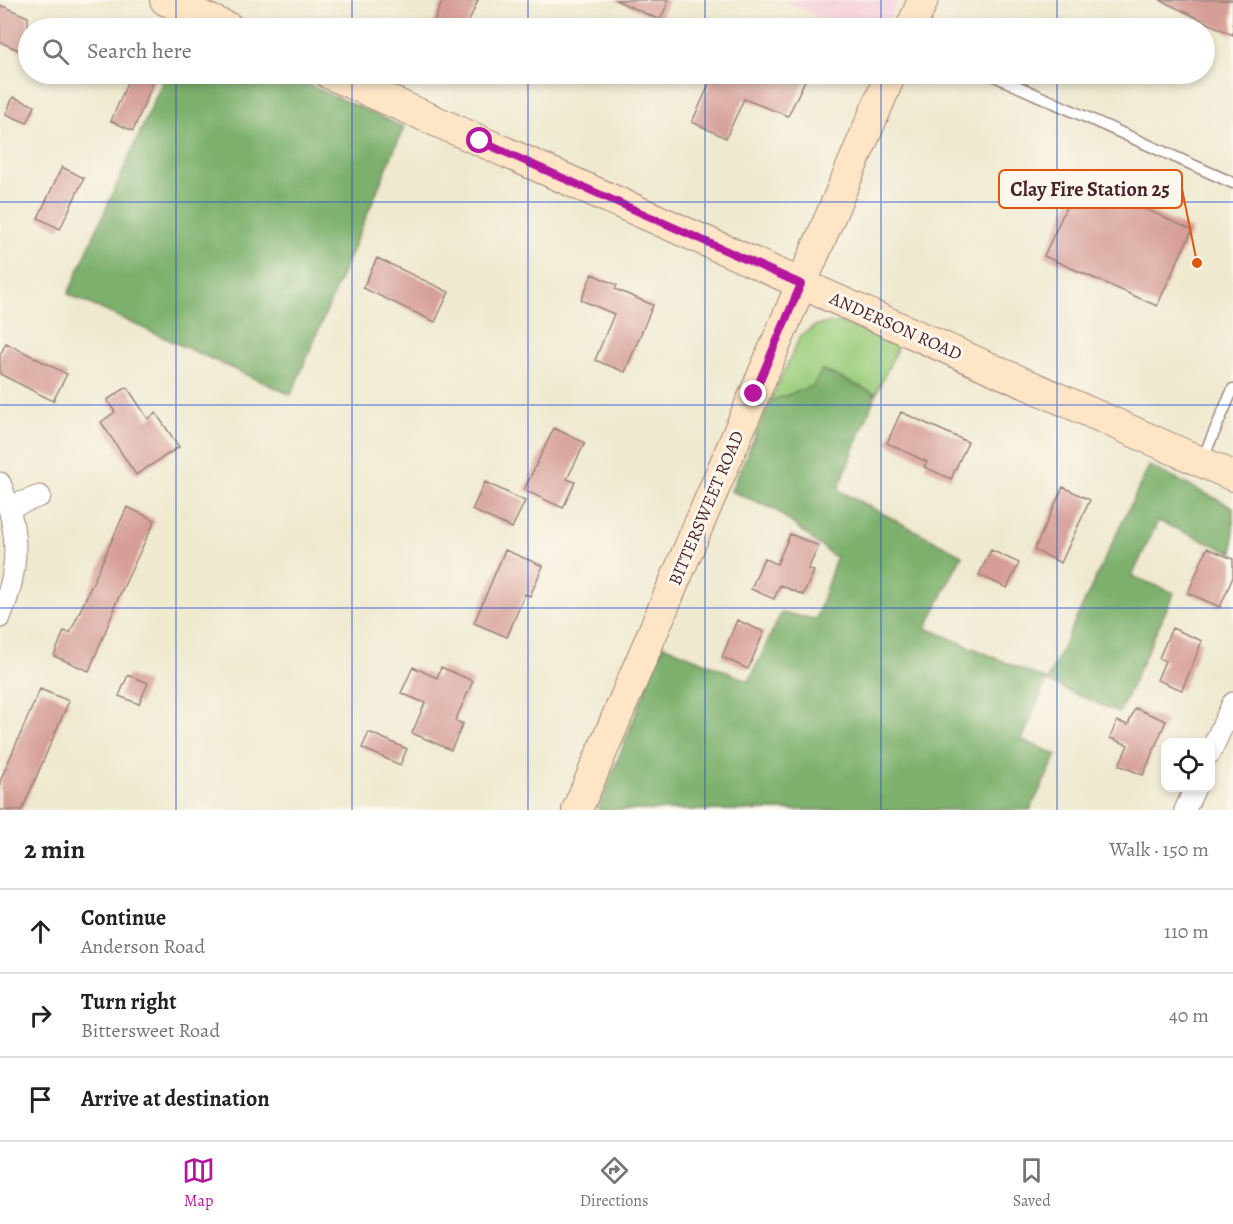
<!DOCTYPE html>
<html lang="en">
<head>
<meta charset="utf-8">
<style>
	body { margin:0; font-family:Alegreya,serif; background:#f6f6f6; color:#222 }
	.controls { position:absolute; right:18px; bottom:18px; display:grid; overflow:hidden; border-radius:12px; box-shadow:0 3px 9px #0003 }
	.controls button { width:54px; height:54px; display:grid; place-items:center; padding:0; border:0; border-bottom:2px solid #e0e0e0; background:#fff; color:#222; font:30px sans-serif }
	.stop { position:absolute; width:18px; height:18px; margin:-14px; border:4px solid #b5179e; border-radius:50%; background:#fff }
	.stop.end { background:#b5179e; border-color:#fff; box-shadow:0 2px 6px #0008 }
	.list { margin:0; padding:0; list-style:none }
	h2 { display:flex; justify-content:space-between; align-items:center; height:78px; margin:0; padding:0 24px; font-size:26px }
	h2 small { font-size:20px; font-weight:400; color:#767676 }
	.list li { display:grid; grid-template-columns:39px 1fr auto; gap:18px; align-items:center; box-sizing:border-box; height:84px; padding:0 24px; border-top:2px solid #e0e0e0 }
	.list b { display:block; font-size:22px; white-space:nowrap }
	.list p { margin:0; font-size:20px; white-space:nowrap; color:#767676 }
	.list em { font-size:20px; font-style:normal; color:#767676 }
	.icon { flex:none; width:33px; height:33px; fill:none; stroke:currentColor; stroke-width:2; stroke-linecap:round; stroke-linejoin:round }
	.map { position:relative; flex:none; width:1233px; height:810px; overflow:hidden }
	.search { position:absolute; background:#fff; box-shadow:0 3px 9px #0003; left:18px; right:18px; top:18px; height:66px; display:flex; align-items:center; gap:15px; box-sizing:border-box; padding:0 21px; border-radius:33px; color:#767676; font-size:22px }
	.sheet { height:330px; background:#fff }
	nav { display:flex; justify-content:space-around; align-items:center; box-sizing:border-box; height:84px; border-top:2px solid #e0e0e0; background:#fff; font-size:16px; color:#767676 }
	nav a { display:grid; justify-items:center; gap:3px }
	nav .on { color:#b5179e }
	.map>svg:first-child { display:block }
	.built { fill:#f5cfd9 }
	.green { fill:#9bcd7c; stroke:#727654; stroke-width:1.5 }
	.forest { fill:#7cb06c; stroke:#63684c; stroke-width:1.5 }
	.building { fill:#d69e96 }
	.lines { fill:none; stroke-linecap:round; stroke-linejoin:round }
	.lane-casing { stroke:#9c847d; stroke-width:13 }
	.street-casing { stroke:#9c847d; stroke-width:23 }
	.secondary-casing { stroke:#9c847d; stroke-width:32 }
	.lane { stroke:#fff; stroke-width:10 }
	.street { stroke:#fff; stroke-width:21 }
	.secondary { stroke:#fde5c5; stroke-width:30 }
	.route { stroke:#b5179e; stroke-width:8 }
	.grid { fill:none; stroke:#1d4ed8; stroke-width:1.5; stroke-opacity:0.55 }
	.labels { text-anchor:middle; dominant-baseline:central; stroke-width:6; stroke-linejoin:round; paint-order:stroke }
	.street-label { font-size:18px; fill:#4a1f2b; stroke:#fbf7ec }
	.leader { fill:none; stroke:#e0560e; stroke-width:2 }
	.callout-dot { fill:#e0560e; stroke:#fbf7ec; stroke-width:2 }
	.callout { fill:#fbf7ec; stroke:#e0560e; stroke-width:2 }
	.callout-label { font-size:20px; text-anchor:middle; font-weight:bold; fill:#4a1f2b }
</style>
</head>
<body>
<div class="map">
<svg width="1233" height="810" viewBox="0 0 1233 810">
	<rect width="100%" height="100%" fill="#fbf7ec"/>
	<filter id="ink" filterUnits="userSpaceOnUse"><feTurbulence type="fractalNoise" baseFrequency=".0167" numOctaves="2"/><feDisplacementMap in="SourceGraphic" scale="12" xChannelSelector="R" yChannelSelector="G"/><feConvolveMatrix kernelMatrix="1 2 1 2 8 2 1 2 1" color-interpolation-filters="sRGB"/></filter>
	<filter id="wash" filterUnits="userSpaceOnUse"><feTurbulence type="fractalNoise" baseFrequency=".008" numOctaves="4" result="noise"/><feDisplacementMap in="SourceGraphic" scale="24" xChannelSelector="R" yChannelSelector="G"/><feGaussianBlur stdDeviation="1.35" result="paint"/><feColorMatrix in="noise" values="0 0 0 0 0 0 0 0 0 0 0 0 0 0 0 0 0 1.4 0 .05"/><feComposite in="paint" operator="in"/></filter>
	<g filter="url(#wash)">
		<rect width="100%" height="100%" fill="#efe9cf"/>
		<path class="built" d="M782,0H898L885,28H846Z"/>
		<path class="green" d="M839,322L899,344L876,394L823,370L814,386L770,401L801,335L817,325Z"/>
		<path class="forest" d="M166,74H284L404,127L291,395L68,294Z
			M822,370L876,394L838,490L962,555L926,628L1047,680L1149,466L1233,507V553L1158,521L1132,576L1174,593L1119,713L1046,681L1022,740L1057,755L1030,810H598L663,645L749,681L781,613L816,619L836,558L774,509L731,491L770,401L813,386Z"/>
		<g id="blocks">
			<path class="building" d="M443,0H478L466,28H431Z
				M615,0H669L660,20Z
				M1160,0H1233V35Z
				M0,5L28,17V54L0,42Z
				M131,74H145L155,78L133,131L111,121Z
				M714,74H808L788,116L744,99L726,138L692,122Z
				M13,97L35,106L27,123L6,114Z
				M62,167L84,178L60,229L38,218Z
				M1079,179L1192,230L1157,306L1044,256Z
				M377,258L449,292L435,322L363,288Z
				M592,274L617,285L615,289L653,305L625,372L595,360L614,314L581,300Z
				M6,343L67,374L53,401L0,374V355Z
				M127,387L148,419L156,413L179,447L136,475L101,422L115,412L107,400Z
				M901,412L968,442L951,479L924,467L927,462L887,443Z
				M554,428L585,443L567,479L575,482L563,508L524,490Z
				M485,482L525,501L512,528L472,510Z
				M1063,487L1090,500L1061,563L1034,550Z
				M127,507L155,520L114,607L115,608L89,671L54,656L64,631L70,633Z
				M790,534L819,546L808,569L814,571L803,595L780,585L774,599L751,589L764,558L777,564Z
				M1207,548L1233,559V577L1220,607L1188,593Z
				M505,550L543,566L530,596L525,594L507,637L474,623Z
				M991,550L1019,563L1007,588L979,575Z
				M737,620L764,632L748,669L722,657Z
				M1172,628L1202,641L1182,690L1157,680L1165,661L1159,658Z
				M413,667L437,678L441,667L473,681L455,721L463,724L451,750L412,733L425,703L401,693Z
				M128,675L148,683L139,704L119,696Z
				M40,689L69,701L22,810H0V781Z
				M1135,708L1166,721L1143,775L1119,765L1128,745L1110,738L1117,721L1128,725Z
				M369,732L407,749L400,765L362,748Z"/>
		</g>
	</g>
	<g filter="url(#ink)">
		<use href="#blocks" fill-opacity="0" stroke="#9c847d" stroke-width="1.5"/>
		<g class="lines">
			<g class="lane-casing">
				<path id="lane" d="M990,74L1233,183
					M1202,460L1233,389"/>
			</g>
			<g class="street-casing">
				<path id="street" d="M0,483C20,531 20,569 0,617
					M9,507L40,496
					M1210,753L1233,703
					M1185,810L1195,788"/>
			</g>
			<g class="secondary-casing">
				<path id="secondary" d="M165,0L229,28
					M911,28L923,0
					M330,74L1233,476
					M577,810L891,74"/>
			</g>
			<use href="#lane" class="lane"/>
			<use href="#street" class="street"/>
			<use href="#secondary" class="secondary"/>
		</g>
	</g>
	<g class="lines" filter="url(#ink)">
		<path class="route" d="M480,141L801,284L754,394"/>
	</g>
	<path class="grid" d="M176,0V28M352,0V28M528,0V28M705,0V28M881,0V28M1057,0V28M176,74V810M352,74V810M528,74V810M705,74V810M881,74V810M1057,74V810M0,202H1233M0,405H1233M0,608H1233"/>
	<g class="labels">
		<g class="street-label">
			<text transform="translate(896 326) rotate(24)">ANDERSON ROAD</text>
			<text transform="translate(706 508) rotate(-67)">BITTERSWEET ROAD</text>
		</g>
	</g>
	<path class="leader" d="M1197 263L1182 189"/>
	<circle class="callout-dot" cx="1197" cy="263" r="6"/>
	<rect class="callout" x="999" y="170" width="183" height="38" rx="6"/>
	<g class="callout-label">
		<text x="1090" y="196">Clay Fire Station 25</text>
	</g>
</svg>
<div class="controls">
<button><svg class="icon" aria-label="locate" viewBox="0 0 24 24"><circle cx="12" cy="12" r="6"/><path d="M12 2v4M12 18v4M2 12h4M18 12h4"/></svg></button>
</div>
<div class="stop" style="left:480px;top:141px"></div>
<div class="stop end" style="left:754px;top:394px"></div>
<div class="search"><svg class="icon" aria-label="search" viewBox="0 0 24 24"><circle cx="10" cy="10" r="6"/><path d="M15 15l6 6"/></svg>Search here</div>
</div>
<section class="sheet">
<h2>2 min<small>Walk · 150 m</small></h2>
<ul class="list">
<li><svg class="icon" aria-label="ahead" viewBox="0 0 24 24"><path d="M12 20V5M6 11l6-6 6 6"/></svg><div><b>Continue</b><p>Anderson Road</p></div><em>110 m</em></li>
<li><svg class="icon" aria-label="right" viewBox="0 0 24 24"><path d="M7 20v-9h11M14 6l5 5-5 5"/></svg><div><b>Turn right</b><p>Bittersweet Road</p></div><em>40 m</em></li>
<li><svg class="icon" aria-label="arrive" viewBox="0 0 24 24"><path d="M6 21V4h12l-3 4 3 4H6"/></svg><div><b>Arrive at destination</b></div></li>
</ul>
</section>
<nav>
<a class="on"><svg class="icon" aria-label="map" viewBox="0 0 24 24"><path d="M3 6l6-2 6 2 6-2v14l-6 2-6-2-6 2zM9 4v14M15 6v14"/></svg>Map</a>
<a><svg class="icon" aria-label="directions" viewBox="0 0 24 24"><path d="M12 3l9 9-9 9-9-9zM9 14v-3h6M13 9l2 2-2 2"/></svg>Directions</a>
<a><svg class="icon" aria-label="saved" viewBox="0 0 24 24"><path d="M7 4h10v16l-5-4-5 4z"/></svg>Saved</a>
</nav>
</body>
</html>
